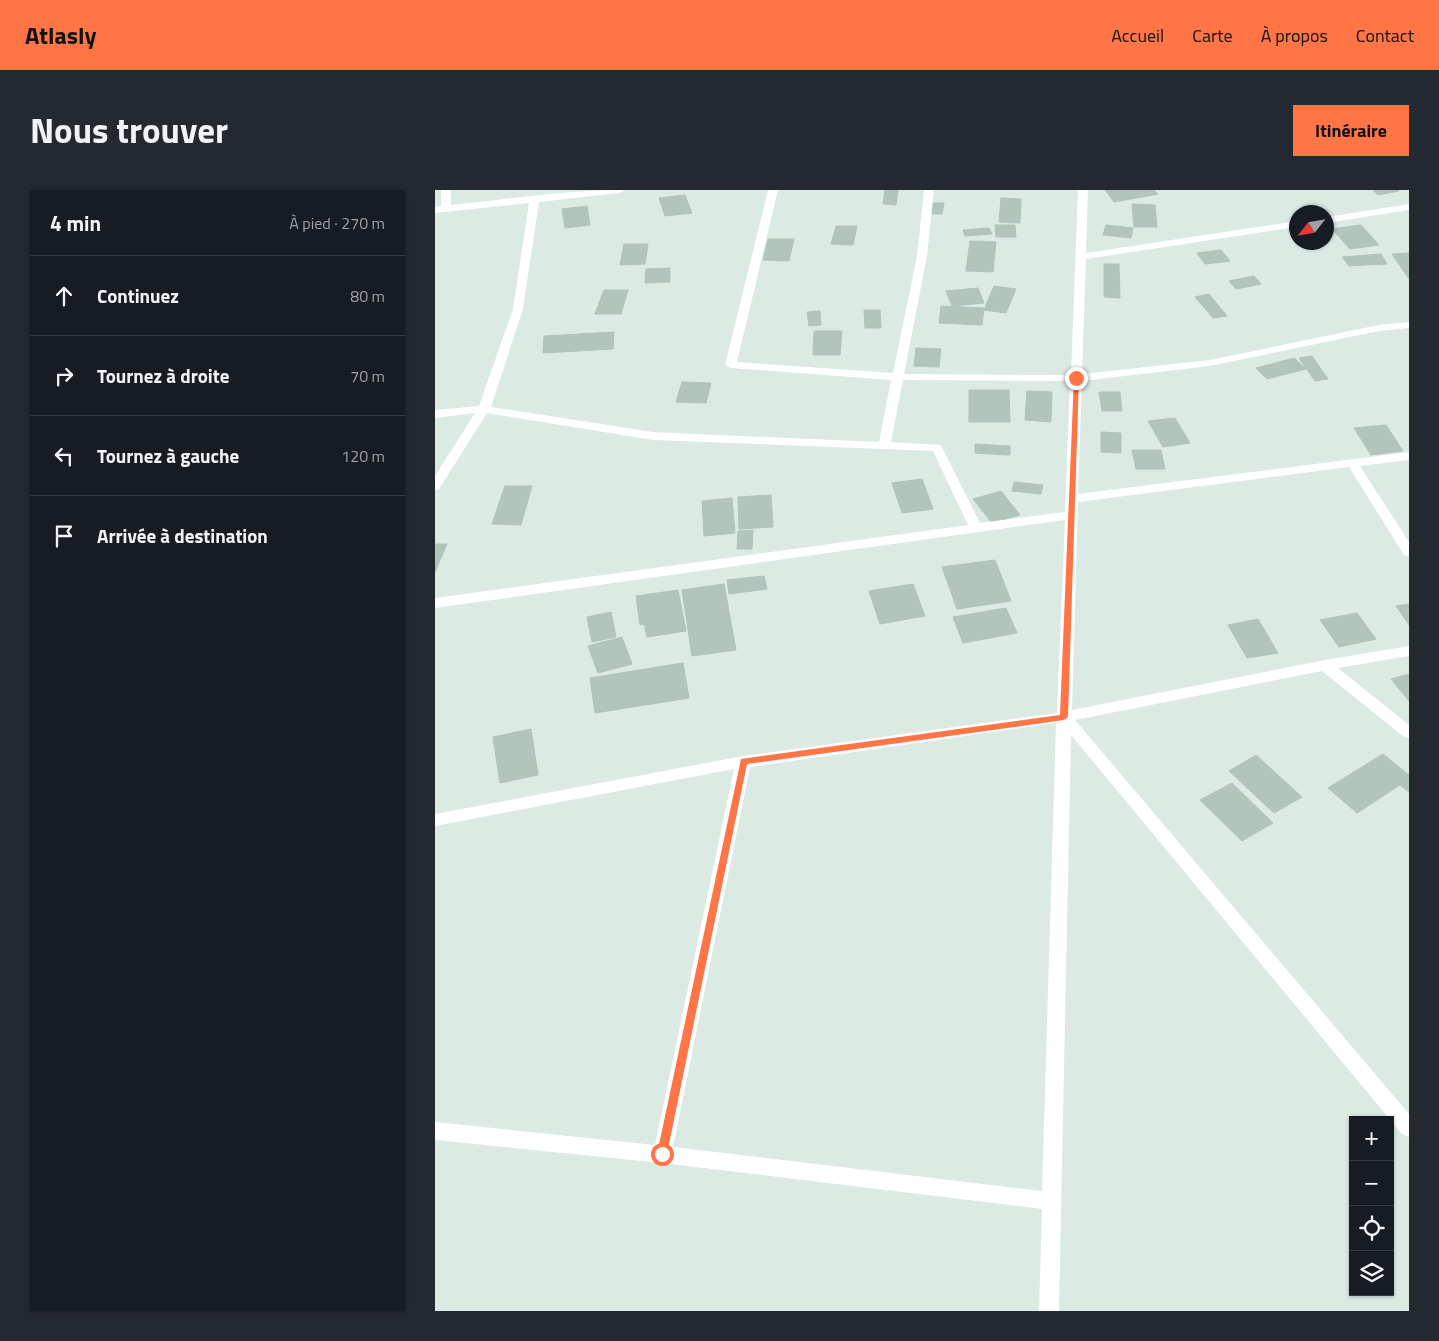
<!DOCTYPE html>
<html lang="fr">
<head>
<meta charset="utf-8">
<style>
	body { margin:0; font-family:"Titillium Web",sans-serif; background:#242831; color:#f1f3f6 }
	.controls { position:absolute; right:15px; bottom:15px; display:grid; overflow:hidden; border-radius:0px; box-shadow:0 1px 4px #0004 }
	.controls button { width:45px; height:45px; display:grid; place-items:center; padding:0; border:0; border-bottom:1px solid #363941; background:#171b24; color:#f1f3f6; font:25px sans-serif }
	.compass { position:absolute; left:854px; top:15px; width:45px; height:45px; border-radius:50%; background:#171b24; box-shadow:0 1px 4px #0004; rotate:239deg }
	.stop { position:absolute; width:15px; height:15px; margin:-11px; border:4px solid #ff7546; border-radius:50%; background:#fff }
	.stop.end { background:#ff7546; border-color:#fff; box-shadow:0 1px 5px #0008 }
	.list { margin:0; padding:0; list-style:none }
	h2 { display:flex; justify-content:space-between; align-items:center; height:65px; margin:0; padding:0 20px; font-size:21px }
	h2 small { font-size:16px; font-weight:400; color:#9ea1a6 }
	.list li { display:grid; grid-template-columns:32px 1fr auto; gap:15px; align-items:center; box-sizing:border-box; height:80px; padding:0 20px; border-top:1px solid #363941 }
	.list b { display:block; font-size:19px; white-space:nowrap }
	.list em { font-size:16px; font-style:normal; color:#9ea1a6 }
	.icon { flex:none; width:28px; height:28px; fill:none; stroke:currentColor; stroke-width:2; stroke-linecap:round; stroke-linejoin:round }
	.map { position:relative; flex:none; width:974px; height:1121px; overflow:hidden; border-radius:0px }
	header { display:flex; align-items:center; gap:30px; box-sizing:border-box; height:70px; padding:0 25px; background:#ff7546; color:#111 }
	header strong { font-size:24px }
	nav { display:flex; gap:28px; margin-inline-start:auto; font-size:18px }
	.intro { display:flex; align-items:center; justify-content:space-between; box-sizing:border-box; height:120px; padding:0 30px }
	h1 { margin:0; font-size:35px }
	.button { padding:12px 22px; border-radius:0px; background:#ff7546; color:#111; font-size:18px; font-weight:700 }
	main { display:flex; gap:30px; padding:0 30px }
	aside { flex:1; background:#171b24; border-radius:0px; box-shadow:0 1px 4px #0004 }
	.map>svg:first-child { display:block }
	.building { fill:#b2c5bd; stroke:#aec4bb }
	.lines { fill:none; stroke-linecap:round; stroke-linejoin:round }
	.street { fill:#fff; fill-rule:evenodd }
	.route { fill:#ff7546 }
</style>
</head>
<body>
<header>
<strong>Atlasly</strong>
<nav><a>Accueil</a><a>Carte</a><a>À propos</a><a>Contact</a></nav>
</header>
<div class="intro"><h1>Nous trouver</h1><a class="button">Itinéraire</a></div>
<main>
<aside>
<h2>4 min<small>À pied · 270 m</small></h2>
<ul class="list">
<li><svg class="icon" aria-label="ahead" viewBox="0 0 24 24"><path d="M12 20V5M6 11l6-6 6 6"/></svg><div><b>Continuez</b></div><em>80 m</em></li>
<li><svg class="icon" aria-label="right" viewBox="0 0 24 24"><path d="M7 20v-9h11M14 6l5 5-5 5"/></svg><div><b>Tournez à droite</b></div><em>70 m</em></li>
<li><svg class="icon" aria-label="left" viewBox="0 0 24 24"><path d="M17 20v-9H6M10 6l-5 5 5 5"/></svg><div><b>Tournez à gauche</b></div><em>120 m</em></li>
<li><svg class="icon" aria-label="arrive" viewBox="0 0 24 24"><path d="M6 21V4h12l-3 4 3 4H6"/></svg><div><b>Arrivée à destination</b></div></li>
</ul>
</aside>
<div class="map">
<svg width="974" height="1121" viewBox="0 0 974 1121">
	<rect width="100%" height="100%" fill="#dceae4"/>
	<path class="building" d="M450,0H463L461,15L448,14Z
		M670,0H719L723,4L679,12Z
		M938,0H963L964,1L943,5Z
		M250,5L257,23L230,26L224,8Z
		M566,8L586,9L585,33L564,32Z
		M497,13H509L507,24H495Z
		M697,14L720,15L722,37H699Z
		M152,16L155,35L130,38L127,19Z
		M560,35H580L581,47H561Z
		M671,35L698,38L696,48L668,45Z
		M926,35L944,55L915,59L897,39Z
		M401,36H422L418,55L396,54Z
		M554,38L557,44L530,46L528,40Z
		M333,49H359L354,71L328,70Z
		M535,51L561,52L558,82L531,81Z
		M189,54H213L210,74L185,75Z
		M786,60L795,71L770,74L762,63Z
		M974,63V89L957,64Z
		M946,64L952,74L914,76L907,67Z
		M669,74H684L685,108L669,107Z
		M235,78V92L210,93L211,79Z
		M819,86L826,94L801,99L794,91Z
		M559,96L581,99L571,123L549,120Z
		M543,98L549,113L517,116L511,101Z
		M169,100H193L186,124H160Z
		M774,104L792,126L778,128L760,107Z
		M506,116L549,118L547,135L504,133Z
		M429,120H445L446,138H430Z
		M385,121L386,135L374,136L372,122Z
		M379,141H407L405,165H378Z
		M179,142L178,159L108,163L109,146Z
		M481,158L506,159L504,177L479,176Z
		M877,166L893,189L880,191L864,168Z
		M859,168L871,179L832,189L821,178Z
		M247,192L276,193L271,213L241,212Z
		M534,200H574L575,232H534Z
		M592,201L617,202L616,232L590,230Z
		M664,202H685L687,221H667Z
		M740,228L755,253L728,257L713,231Z
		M951,235L968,261L936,265L919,238Z
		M666,242L686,243V263L666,262Z
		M540,254L575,256V265L540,263Z
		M697,260H726L730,279H701Z
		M487,289L498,319L467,323L457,293Z
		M579,292L608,295L606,304L577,301Z
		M70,296H97L86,335L57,334Z
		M566,301L585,325L557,333L538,309Z
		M336,305L338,337L304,339L303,307Z
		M297,308L300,343L269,346L267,311Z
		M318,340L317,359H302L303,341Z
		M0,354H12L0,382Z
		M560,370L576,411L522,419L507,377Z
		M329,386L332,399L294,404L292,390Z
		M289,394L301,460L257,466L247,400Z
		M478,394L490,426L445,434L434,401Z
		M243,400L251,441L212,447L209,434L205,435L201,406Z
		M974,414V435L961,416Z
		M571,418L582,443L528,453L518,427Z
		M176,422L181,447L157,452L152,427Z
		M922,423L941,449L904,457L885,430Z
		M823,429L843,463L812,468L793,435Z
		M187,447L197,474L163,483L153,456Z
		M248,473L254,508L160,523L155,488Z
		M974,484V511L956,489Z
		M96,539L103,585L65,593L58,547Z
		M948,564L974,585V602L965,595L922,623L893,598Z
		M821,565L867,607L839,623L794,581Z
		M797,593L838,633L807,651L765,610Z"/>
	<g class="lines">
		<path class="street" d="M6,0H16V15C74,9 131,0 190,0L185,3L104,12L88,119L56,217L218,242L444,252L456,190L296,178L290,175L333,0H343L302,172L458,183L482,66L489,0H499L492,66L469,184L636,185L643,0H653L651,63L862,31V37L651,69L647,184L775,170L944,135L974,132V138L944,141L775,176L647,191L643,304L974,262V270L925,276L974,352V366L969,365L914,277L643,312L637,520L890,470L974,456V466L903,478L974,535V548L969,547L887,481L640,530L974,924V947L967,944L636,545L624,1121H604L607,1019L227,973L0,950V932L220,955L299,579L0,636V624L308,566L622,523L630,330L0,418V408L533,335L498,261L218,250L52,223L4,299L0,300V286L40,223L0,228V220L44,216L78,119L94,13L0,23V17L6,16ZM468,190L635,191L630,322L545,333L506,255L456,252ZM621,533L607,1001L238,957L315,577Z
			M974,14V20L892,33V27Z"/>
	</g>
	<path class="route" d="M639,187L644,188L633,527L629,530L312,574L232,964L230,967H223L222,964L306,569L625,525Z"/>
</svg>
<div class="controls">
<button>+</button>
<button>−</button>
<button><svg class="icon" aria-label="locate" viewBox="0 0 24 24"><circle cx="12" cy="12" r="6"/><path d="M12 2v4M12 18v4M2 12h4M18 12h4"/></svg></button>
<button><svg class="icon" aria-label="layers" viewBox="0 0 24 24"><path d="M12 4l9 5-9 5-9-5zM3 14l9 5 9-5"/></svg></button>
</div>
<svg class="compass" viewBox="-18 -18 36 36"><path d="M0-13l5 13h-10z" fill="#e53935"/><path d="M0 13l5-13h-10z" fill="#9ea1a6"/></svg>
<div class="stop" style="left:227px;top:964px"></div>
<div class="stop end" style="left:641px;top:188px"></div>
</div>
</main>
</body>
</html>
